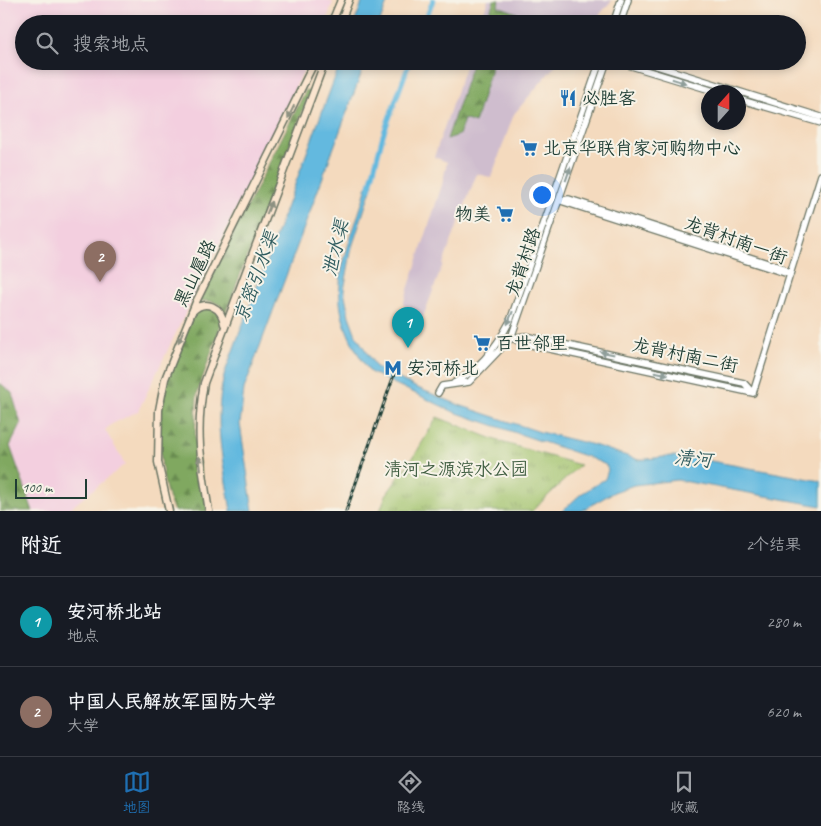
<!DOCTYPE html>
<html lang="zh">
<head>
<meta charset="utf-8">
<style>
	body { margin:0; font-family:Caveat,"LXGW WenKai TC",sans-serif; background:#242831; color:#f1f3f6 }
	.compass { position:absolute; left:701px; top:85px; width:45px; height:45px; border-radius:50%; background:#171b24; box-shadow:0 2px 8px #0003; rotate:21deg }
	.scale { position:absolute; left:15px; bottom:12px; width:72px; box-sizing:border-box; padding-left:5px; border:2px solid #1f3d34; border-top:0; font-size:14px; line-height:18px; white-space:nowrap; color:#1f3d34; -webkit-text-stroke:4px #f7f3e8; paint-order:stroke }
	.you { position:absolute; left:541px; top:194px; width:18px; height:18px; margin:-12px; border:4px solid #fff; border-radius:50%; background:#1a73e8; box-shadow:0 0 0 8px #1a73e833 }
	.badge { display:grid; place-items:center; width:32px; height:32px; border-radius:50%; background:#1f6fb2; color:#fff; font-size:16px; font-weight:700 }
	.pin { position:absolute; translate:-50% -41px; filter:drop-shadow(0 1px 2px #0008) }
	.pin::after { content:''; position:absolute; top:26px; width:18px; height:15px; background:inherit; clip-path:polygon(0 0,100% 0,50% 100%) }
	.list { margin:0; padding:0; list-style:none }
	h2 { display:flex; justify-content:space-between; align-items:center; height:65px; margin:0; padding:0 20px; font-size:21px }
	h2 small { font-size:16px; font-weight:400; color:#9ea1a6 }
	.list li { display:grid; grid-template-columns:32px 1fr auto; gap:15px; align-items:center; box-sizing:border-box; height:90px; padding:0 20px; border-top:1px solid #363941 }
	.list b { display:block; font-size:19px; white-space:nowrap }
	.list p { margin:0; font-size:16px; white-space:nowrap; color:#9ea1a6 }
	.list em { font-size:16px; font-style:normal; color:#9ea1a6 }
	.icon { flex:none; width:28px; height:28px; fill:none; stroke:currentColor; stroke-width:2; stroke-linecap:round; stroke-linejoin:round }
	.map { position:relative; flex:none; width:821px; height:511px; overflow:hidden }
	.search { position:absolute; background:#171b24; box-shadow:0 2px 8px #0003; left:15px; right:15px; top:15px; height:55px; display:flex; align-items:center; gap:12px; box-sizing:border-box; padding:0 18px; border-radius:28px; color:#9ea1a6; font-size:19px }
	.sheet { height:245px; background:#171b24 }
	nav { display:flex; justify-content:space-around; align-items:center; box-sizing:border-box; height:70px; border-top:1px solid #363941; background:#171b24; font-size:14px; color:#9ea1a6 }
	nav a { display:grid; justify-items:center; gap:2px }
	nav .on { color:#1f6fb2 }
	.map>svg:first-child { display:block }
	.built { fill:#f3cfdf }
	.railway { fill:#cfbdce }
	.grass { fill:url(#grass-tufts); stroke:#608050 }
	.forest { fill:url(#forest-firs); stroke:#50724a }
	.water { fill:#63b9df; stroke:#417b8a }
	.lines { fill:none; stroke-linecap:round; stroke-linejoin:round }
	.canal { stroke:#63b9df; stroke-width:5 }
	.tertiary-casing { stroke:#6a7464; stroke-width:8 }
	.secondary-casing { stroke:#6a7464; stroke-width:9 }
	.tertiary { stroke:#fff; stroke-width:5.5 }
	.secondary { stroke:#fbe5cf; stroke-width:6 }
	.rail-casing { stroke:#1f3d34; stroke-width:3 }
	.rail { stroke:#f7f3e8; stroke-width:1; stroke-dasharray:4; stroke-linecap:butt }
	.oneway { fill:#8f9e9a }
	.oneway2 { fill:#8d9182 }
	.labels { text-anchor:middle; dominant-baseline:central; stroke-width:4; stroke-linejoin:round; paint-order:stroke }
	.poi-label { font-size:18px; fill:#1f3d34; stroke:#f7f3e8; text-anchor:start }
	.street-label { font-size:18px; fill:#1f3d34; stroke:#f7f3e8 }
	.park-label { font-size:18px; fill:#405e42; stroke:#f7f3e8 }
	.water-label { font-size:19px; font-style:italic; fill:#305c5f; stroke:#f7f3e8 }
</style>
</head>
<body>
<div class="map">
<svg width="821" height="511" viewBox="0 0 821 511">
	<defs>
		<pattern id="grass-tufts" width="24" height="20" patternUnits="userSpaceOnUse" patternTransform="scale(1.25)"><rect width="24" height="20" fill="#a1c26c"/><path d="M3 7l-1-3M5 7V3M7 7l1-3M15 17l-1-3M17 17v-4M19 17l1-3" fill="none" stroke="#839f5a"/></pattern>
		<pattern id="forest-firs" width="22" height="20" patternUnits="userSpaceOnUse" patternTransform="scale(1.25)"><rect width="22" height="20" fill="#80a860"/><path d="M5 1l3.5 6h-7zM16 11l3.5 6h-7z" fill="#688a50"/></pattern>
	</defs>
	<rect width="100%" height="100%" fill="#f7f3e8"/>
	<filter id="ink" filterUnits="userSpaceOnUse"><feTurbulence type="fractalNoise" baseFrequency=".02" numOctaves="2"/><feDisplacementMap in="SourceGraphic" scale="10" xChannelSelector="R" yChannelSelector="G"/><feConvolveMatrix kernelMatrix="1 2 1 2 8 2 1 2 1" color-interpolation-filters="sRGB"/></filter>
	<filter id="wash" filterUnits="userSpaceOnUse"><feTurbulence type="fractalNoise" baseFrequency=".0096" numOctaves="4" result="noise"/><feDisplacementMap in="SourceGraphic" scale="20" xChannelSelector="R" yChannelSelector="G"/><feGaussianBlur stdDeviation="1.12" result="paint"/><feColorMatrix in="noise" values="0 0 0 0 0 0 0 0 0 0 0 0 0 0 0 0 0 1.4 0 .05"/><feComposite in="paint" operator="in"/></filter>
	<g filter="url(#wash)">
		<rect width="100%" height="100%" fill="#f4dabe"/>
		<path class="built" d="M0,0H326L333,2L325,24H24V61H308L138,411L112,424L105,430L125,464L67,511H33L10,446L12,393L0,383Z"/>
		<path class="railway" d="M488,0H612L592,24H480Z
			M467,61H559L514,114L491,178L477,173L419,328L401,322L406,306L403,305L442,185L447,162L434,157Z"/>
		<path class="grass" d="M437,417L501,442L580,465L532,511H380L386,495L416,453Z"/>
		<path class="forest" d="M494,0H499L498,6L517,13L513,24H486Z
			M473,61H493L475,123L464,119L459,135L447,139Z
			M306,90L310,92L226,312C219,302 211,299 199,302Z
			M208,307L218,313L221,324L197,394L195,438L207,511H174C157,478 157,418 166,383C172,360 184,337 193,315L198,309Z
			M0,383L12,393L21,424L10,446L33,511H0Z"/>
		<path class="water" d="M363,0H388L379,24H354Z
			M341,61H366L244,389L240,424L253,511H231C223,462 212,421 225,372Z
			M373,183L352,247L344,290L349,316L356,335L376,367L413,386L459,405L540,432L594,445L639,460L671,456L689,457L821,481V506L677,480L634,485L614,492L581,511H562L581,494L605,479L608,470L606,465L588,457L454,412L370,372C316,296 346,263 367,186Z"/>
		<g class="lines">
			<path class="canal" d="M424,24L433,0
				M369,189L383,135L410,61"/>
		</g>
	</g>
	<g filter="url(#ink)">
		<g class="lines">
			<g class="tertiary-casing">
				<path id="tertiary" d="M613,24L621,0
					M620,24L628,0
					M615,61L717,92
					M641,61L821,117
					M738,99L821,123
					M560,200L569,199L780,267L790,275
					M561,201L788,274
					M511,338L525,336L744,383L753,393
					M512,338L522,343L753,393
					M454,383C479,370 497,346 510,321L600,61
					M438,393L442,386L469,382L511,338L607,61
					M753,393L821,175"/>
			</g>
			<g class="secondary-casing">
				<path id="secondary" d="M331,24L341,0
					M340,24L349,0
					M192,312C205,298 222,307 224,324
					M169,511L158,462L159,410L165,379L196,302L315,61
					M209,511C201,463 195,432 204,383L325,61"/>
			</g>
			<use href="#tertiary" class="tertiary"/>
			<use href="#secondary" class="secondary"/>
			<g class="rail-casing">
				<path id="rail" d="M346,511L395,372"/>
			</g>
			<use href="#rail" class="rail"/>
		</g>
		<defs><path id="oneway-solid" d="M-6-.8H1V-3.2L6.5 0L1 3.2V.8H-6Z" transform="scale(1.25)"/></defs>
		<g class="oneway">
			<use href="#oneway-solid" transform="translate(679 81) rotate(17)"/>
			<use href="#oneway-solid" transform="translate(568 174) rotate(-71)"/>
			<use href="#oneway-solid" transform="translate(510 318) rotate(112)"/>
			<use href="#oneway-solid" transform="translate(607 353) rotate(-168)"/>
			<use href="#oneway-solid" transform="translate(661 373) rotate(12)"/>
		</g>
		<g class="oneway2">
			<use href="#oneway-solid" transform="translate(291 112) rotate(116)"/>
			<use href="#oneway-solid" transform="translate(269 208) rotate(-69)"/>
			<use href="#oneway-solid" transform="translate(181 336) rotate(112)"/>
			<use href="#oneway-solid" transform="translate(200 463) rotate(-98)"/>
		</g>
	</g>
	<defs>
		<g id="restaurant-bare" transform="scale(1.35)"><path d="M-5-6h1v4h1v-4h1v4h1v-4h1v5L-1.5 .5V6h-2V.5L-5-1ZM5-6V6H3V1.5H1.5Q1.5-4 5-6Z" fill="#1f6fb2" stroke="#f7f3e8" stroke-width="2.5" paint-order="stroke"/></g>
		<g id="supermarket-bare" transform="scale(1.35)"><path d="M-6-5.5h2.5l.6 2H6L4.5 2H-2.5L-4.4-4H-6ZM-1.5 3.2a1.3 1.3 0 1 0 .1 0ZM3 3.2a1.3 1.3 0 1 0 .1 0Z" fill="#1f6fb2" stroke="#f7f3e8" stroke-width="2.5" paint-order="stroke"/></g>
		<g id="metro-bare" transform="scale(1.35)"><path d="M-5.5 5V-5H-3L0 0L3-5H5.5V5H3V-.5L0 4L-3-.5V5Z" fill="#1f6fb2" stroke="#f7f3e8" stroke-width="2.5" paint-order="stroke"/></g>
	</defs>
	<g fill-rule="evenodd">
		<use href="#restaurant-bare" x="568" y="98"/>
		<use href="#supermarket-bare" x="529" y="148"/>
		<use href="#supermarket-bare" x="505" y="214"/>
		<use href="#supermarket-bare" x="482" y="343"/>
		<use href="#metro-bare" x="393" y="368"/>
	</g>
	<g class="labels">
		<g class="poi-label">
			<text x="582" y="98">必胜客</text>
			<text x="543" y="148">北京华联肖家河购物中心</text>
			<text x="491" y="214" text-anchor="end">物美</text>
			<text x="496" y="343">百世邻里</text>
			<text x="407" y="368">安河桥北</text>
		</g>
		<g class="street-label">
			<text transform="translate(736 240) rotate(20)">龙背村南一街</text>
			<text transform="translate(523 262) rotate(-71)">龙背村路</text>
			<text transform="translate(195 273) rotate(-64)">黑山扈路</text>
			<text transform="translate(685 355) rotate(12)">龙背村南二街</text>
		</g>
		<g class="park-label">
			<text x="456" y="469">清河之源滨水公园</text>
		</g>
		<g class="water-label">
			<text transform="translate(336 248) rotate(-76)">泄水渠</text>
			<text transform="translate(256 277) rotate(-70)">京密引水渠</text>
			<text transform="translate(693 459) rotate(5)">清河</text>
		</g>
	</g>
</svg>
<svg class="compass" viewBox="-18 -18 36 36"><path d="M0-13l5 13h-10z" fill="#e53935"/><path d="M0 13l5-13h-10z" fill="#9ea1a6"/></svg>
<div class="scale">100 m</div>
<div class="you"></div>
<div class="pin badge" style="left:408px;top:348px;background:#0f9aa8">1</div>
<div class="pin badge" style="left:100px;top:282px;background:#8d6e63">2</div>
<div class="search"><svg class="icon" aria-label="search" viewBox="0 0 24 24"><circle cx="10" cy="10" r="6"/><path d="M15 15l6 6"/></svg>搜索地点</div>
</div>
<section class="sheet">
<h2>附近<small>2个结果</small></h2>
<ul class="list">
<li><span class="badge" style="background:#0f9aa8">1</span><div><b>安河桥北站</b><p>地点</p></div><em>280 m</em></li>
<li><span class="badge" style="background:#8d6e63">2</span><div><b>中国人民解放军国防大学</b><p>大学</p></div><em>620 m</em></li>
</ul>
</section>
<nav>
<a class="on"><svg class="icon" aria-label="map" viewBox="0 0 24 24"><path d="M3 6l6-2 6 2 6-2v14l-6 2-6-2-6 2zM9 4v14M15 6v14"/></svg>地图</a>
<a><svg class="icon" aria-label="directions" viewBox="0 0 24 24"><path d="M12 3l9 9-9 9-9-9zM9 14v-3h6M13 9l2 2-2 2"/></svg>路线</a>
<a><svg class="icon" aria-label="saved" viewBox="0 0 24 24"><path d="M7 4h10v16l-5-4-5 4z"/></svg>收藏</a>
</nav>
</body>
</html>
